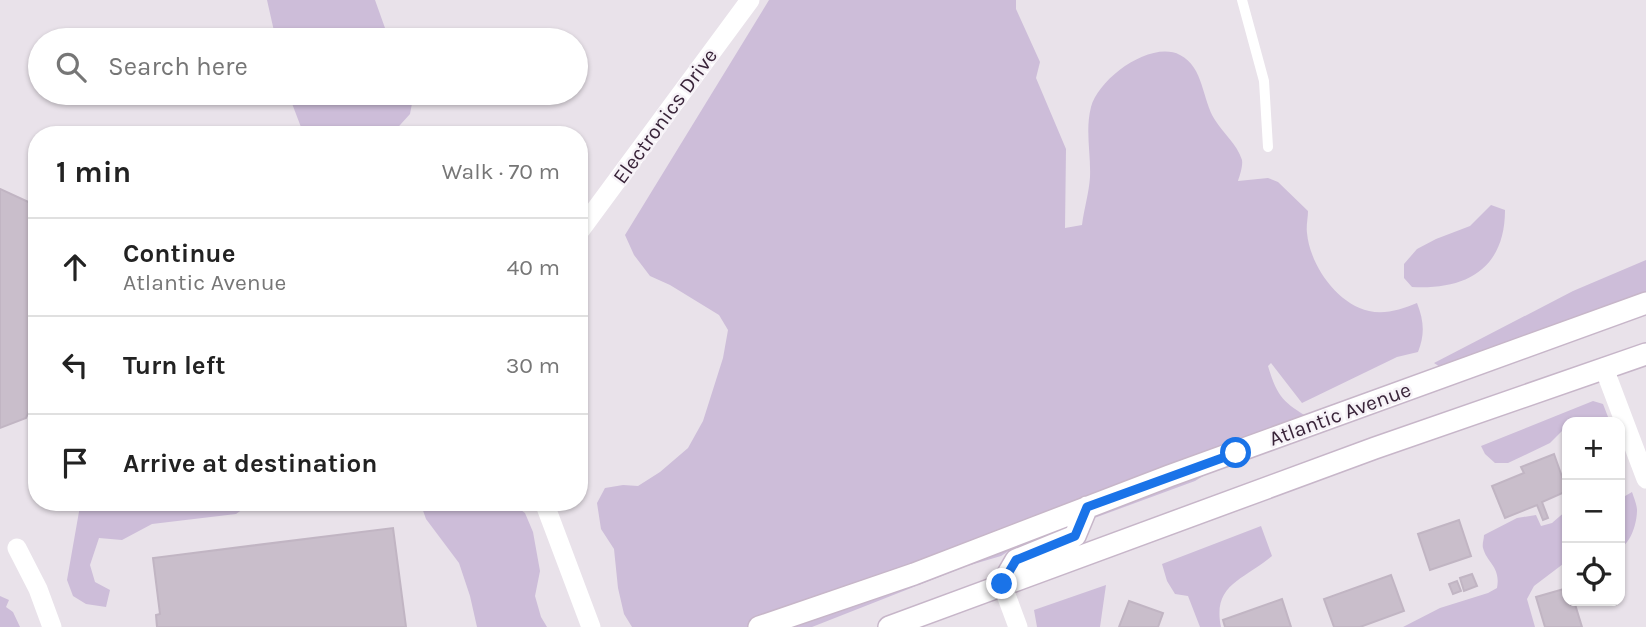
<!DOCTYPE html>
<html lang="en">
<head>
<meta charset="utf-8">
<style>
	body { margin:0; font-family:Karla,sans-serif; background:#f2f2f2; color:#222 }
	.controls { position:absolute; right:21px; bottom:21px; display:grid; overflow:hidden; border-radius:14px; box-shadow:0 2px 5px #0004 }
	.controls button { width:63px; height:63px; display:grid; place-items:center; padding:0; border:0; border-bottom:2px solid #e0e0e0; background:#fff; color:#222; font:35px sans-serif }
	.stop { position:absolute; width:21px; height:21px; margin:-16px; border:5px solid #1a73e8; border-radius:50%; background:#fff }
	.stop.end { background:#1a73e8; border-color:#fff; box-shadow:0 2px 7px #0008 }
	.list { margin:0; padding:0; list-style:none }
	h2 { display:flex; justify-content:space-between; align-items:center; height:91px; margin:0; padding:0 28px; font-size:30px }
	h2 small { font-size:23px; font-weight:400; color:#767676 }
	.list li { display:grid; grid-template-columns:46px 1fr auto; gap:21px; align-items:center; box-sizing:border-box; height:98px; padding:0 28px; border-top:2px solid #e0e0e0 }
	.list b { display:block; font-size:26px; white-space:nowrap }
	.list p { margin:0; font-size:23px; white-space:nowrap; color:#767676 }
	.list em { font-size:23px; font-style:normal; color:#767676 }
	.icon { flex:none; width:38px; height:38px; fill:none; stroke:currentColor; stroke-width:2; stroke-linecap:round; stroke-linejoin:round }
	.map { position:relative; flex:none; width:1646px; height:627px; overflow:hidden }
	.search { position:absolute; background:#fff; box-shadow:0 2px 5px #0004; left:28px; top:28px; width:560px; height:77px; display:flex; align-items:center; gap:18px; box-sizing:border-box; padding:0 24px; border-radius:38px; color:#767676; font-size:26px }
	.panel { position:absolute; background:#fff; box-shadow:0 2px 5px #0004; left:28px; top:126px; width:560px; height:385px; border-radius:28px }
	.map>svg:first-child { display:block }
	.green { fill:#cdbdd9 }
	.building { fill:#c9becb; stroke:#c1b5c3; stroke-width:2 }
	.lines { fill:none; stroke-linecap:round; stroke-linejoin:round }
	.secondary-casing { stroke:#c7b6c9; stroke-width:24 }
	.lane { stroke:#fff; stroke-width:10 }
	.street { stroke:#fff; stroke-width:19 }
	.secondary { stroke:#fff; stroke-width:21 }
	.route { stroke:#1a73e8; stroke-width:9 }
	.labels { text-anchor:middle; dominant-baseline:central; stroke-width:5; stroke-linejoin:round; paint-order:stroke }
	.street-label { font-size:21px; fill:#392439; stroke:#f6f2f7 }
</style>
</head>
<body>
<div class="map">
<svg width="1646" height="627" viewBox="0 0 1646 627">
	<rect width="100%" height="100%" fill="#e9e2ea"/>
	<path class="green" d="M267,0H375L385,28L399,40H276Z
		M769,0H1016V9L1040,62L1036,78L1066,149L1065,228L1082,225C1084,209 1089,193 1090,177C1091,154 1085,130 1091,107C1099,78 1151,40 1180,55C1204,67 1202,100 1215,120C1223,133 1237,144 1242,160C1243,166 1240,175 1238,181L1268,178L1278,182L1308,211C1308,218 1306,226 1307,233C1310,265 1337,304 1369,311C1385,315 1402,309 1417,303C1424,321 1425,334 1418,352L1397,357L1302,403L1271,363L1268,366C1278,400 1285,403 1314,421L1213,470L1195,481L1040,538L1026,540L1001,556L967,566L812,627H632L624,614L618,588L614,549L601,529L597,503L605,488L623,485L638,486L660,472L688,448L703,421L723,358L728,330L719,315L670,285L650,276L634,255L625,235Z
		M288,93H414L410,114L391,135H304Z
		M1491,205L1505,210C1505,269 1466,290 1412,287L1404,278V264L1417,249L1436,239L1470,226Z
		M1646,260V297L1445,370L1434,363L1573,291Z
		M1593,401L1603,404L1610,422H1567V426L1550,443L1508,463H1495L1485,454L1481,446Z
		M1632,492C1634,498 1637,505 1637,510C1637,523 1631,543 1620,548V499Z
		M85,502H253L236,514L152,524L122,540L99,538L90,565L95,582L110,590L106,607L86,604L73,596L67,580L80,506Z
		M420,502H510L525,513L533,532L540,571L535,596L541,617L547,627H477L470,596L459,563L426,519Z
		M1567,510V561L1534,586L1527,599L1535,627H1403L1440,608L1488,593L1497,588C1501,567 1487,563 1483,548C1482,544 1484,539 1484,535L1517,518L1536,515L1541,526L1552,523Z
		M1261,526L1272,556C1244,580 1212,584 1221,627H1200L1188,596L1175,594L1167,581L1162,564Z
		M1106,585L1100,627H1037L1034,610Z
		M0,596L9,600L6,607L13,612L20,627H0Z"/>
	<path class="building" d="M0,189L37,206V393L26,418L0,428Z
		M1554,454L1567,491L1542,502L1548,518L1543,520L1537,505L1505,518L1492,486L1524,473L1521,467Z
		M1459,520L1471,556L1430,570L1418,534Z
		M393,528L406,627H157L156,615L160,614L153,558Z
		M1472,574L1477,586L1464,591L1460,578Z
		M1391,575L1404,611L1360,627H1334L1324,599Z
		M1457,581L1461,591L1453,594L1449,584Z
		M1567,588V601H1574L1582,627H1545L1536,597Z
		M1282,599L1291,627H1225L1223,620Z
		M1129,601L1163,613L1158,627H1119Z"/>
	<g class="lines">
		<g class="secondary-casing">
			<path id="secondary" d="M1002,584L1016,560L1075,536L1087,507
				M759,627L914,574L1169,476L1646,303
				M889,627L1375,448L1646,354"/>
		</g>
		<path class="lane" d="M1242,0L1264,81L1268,147"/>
		<path class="street" d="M579,232L750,0
			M1604,368L1646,479
			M544,502L591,627
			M17,548L38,589L52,627
			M1002,584L1018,627"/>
		<use href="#secondary" class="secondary"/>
	</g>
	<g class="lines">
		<path class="route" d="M1002,584L1016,560L1075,536L1087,507L1236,453"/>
	</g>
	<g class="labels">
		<g class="street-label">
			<text transform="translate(665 116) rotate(-54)">Electronics Drive</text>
			<text transform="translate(1340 414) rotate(-20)">Atlantic Avenue</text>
		</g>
	</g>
</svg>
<div class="controls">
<button>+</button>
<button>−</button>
<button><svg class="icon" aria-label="locate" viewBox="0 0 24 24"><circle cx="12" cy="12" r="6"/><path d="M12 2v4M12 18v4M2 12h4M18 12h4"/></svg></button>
</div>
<div class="stop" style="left:1236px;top:453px"></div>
<div class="stop end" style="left:1002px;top:584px"></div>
<div class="search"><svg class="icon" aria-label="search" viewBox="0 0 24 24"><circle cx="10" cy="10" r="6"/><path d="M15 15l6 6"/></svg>Search here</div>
<section class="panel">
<h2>1 min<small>Walk · 70 m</small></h2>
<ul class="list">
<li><svg class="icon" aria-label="ahead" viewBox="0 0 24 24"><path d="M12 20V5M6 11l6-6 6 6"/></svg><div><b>Continue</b><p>Atlantic Avenue</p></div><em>40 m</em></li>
<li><svg class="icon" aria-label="left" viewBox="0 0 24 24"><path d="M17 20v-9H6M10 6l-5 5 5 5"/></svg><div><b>Turn left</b></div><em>30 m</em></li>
<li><svg class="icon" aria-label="arrive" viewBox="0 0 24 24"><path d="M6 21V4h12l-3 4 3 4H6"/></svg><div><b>Arrive at destination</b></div></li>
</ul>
</section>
</div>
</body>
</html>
